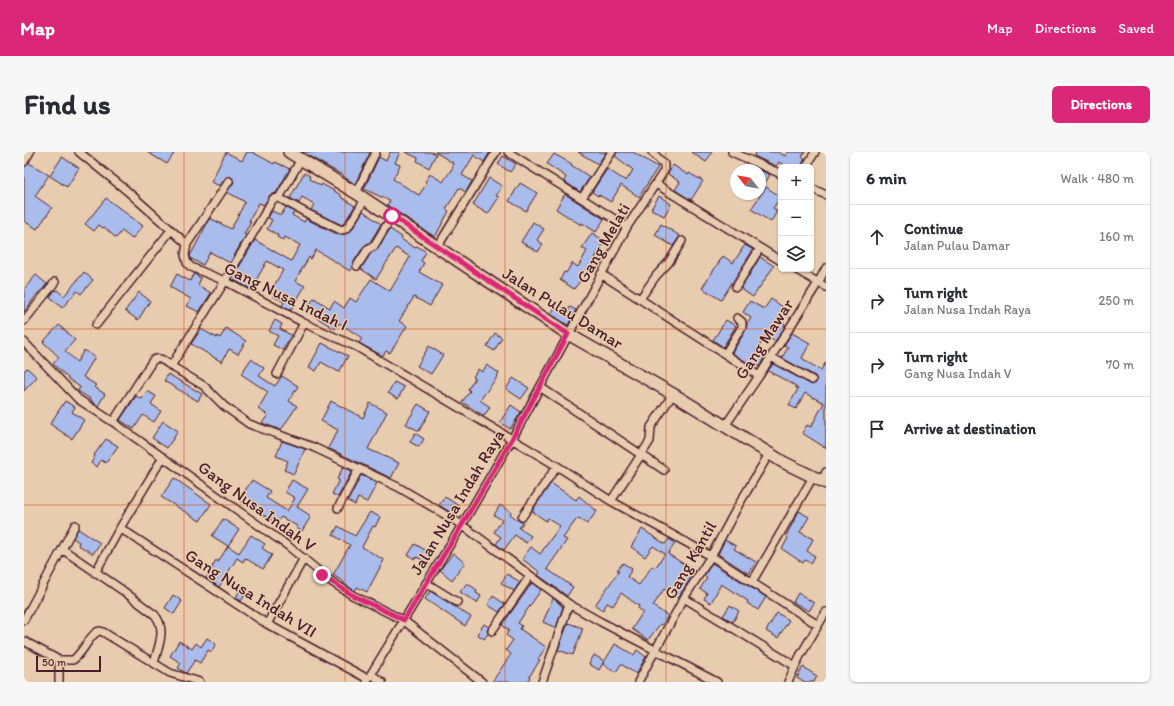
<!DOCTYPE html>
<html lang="en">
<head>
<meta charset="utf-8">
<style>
	body { margin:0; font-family:Itim,sans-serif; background:#f7f7f7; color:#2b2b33 }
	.controls { position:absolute; right:12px; top:12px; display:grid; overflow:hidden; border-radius:6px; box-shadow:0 1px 3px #0004 }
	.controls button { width:36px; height:36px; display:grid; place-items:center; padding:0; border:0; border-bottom:1px solid #e1e1e2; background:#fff; color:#2b2b33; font:20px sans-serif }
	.compass { position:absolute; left:706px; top:12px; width:36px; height:36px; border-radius:50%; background:#fff; box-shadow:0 1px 3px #0004; rotate:301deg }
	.scale { position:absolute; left:12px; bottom:10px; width:65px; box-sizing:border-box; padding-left:4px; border:2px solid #4a1f2b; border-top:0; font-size:11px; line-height:14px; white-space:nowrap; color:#4a1f2b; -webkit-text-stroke:3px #e8ccaf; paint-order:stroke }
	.stop { position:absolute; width:12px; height:12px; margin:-9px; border:3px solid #db2777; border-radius:50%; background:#fff }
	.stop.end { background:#db2777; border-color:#fff; box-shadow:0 1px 4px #0008 }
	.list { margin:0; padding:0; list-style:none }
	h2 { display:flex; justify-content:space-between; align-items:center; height:52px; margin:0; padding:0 16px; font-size:17px }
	h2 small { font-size:13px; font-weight:400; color:#7c7c81 }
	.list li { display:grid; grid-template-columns:26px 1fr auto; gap:12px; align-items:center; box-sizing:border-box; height:64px; padding:0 16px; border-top:1px solid #e1e1e2 }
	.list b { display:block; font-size:15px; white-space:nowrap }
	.list p { margin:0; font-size:13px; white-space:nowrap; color:#7c7c81 }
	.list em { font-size:13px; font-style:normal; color:#7c7c81 }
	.icon { flex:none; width:22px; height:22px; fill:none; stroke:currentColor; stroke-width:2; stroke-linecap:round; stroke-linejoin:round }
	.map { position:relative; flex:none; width:802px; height:530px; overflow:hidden; border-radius:6px }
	header { display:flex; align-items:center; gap:24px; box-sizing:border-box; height:56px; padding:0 20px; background:#db2777; color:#fff }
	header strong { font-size:19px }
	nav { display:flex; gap:22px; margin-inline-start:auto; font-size:14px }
	.intro { display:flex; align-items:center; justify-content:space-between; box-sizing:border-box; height:96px; padding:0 24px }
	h1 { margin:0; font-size:28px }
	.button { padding:10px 18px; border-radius:6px; background:#db2777; color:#fff; font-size:14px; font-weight:700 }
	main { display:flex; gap:24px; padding:0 24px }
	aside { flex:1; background:#fff; border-radius:6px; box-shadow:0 1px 3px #0004 }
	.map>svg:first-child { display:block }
	.building { fill:#aabceb; stroke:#4a1f2b }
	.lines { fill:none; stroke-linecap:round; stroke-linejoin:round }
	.street-casing { stroke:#4a1f2b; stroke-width:10 }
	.secondary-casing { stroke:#4a1f2b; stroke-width:14 }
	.street { stroke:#e8ccaf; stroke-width:7 }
	.secondary { stroke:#e8ccaf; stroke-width:11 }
	.route { stroke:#db2777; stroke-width:5 }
	.grid { fill:none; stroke:#c84d12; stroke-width:1; stroke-opacity:0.55 }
	.labels { text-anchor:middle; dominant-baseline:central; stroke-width:3; stroke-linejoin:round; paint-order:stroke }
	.street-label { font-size:17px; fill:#4a1f2b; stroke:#e8ccaf }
</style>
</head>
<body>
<header>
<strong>Map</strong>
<nav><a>Map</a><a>Directions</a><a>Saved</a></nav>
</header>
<div class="intro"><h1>Find us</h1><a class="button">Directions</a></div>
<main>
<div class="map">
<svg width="802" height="530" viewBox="0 0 802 530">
	<rect width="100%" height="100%" fill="#e8ccaf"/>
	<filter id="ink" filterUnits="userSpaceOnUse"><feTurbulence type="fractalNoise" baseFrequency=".025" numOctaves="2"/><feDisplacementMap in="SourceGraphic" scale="8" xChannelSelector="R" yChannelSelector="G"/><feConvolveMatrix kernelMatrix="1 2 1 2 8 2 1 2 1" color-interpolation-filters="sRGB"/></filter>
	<g filter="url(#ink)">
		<path class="building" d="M123,0H151L143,12Z
			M202,0L218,9L223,0H228L250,12L251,10L266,17L252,41L246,43L240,53L235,51L225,69L227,70L220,82L222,83L206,111L186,100L179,113L167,107L166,104L186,66L207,77L221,50L203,40L210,30L207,25H202L196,34L187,30Z
			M278,0H343L346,1L331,32L320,25V24Z
			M366,0H376L371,11L376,13L369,27L395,43L403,31L401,30L406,22L419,30L429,15L428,14L429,11L411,0H466L460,10L450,3L438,23L448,29L442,40L435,36L422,57L425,59L411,85L363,53L366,49L340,37L355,5L362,9Z
			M381,0H407L412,2L405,16L393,9L394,6Z
			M554,0H582L574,12Z
			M593,0H609L634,15L615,45L597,33L587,50L575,43L574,44L568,40L583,17L602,29L609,18L591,4Z
			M667,0H688L682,10Z
			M732,0H754L761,4L764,0H781L778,5L781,6L777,15H763L755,10L752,14L730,4Z
			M530,2L548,12L547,13L566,25L556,40L540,29L542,25L523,12Z
			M479,4L492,12L486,20L474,12Z
			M38,5L55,16L43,35L26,24Z
			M5,11L25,23L11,44L28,56L13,77L0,69V16Z
			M649,13L664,23L665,21L679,29L667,48L651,38L656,30L644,22Z
			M736,18L746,23L736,39Z
			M280,21L286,24L285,27L297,34L298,32L317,43V45L331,54L320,71L318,73L287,58L290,52L278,45L275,51L266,46Z
			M465,26L478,34L472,44L475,45L464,62L449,53Z
			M496,31L513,41L502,59L485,49Z
			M742,35L757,45L749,56L753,59L747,70L727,57Z
			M541,42L580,67L572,80L558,71L557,73L532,57Z
			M635,44L647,52L640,64L627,57Z
			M82,46L119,74L108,87L98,79L92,86L80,75L79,76L75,73L70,79L61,72Z
			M262,55L270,60L268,63L280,70L282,67L315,83L322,82L327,79L339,59L357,72L346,90L340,94L329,111L326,119L292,98L287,107L285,105L271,129L281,134L267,158L258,154L260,150L249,144L251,141L247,139L259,118L243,109L227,137L208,127L231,88L267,109L276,93L261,85L259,88L253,85L254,83L243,77L248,68L244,66L248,59L257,63Z
			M509,70L520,77L513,88L519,92L514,100L497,90Z
			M637,72L656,84L649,94L631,83Z
			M366,77L378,85L377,87L391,96L393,94L402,100L397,109L400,111L395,120L418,133L406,154L390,145L375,169L383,174L366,201L362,199L359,204L335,191L338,186L315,171L311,177L282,159L290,146L306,156L310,149L320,156L326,146L332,150L347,127L366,139L386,105L372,96L352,127L337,117L347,101L354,97Z
			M568,81L581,89L571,106L577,109L571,119L566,116L557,130L556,129L550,137L536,128L540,120L542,121L548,111L554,115L563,99L558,96Z
			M721,93L729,98L697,148L678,136L699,104L709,111Z
			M736,105L750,114L729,145L717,137Z
			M60,120L69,128L57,142L53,139L38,156L26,145L31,138L32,139L33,138L40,144Z
			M153,122L166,129L170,122L177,126L174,133L187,141L175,160L163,154L167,147L146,135Z
			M12,123L23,132L18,138L14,141L0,160V137Z
			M115,140L126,149L114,168L101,159Z
			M747,147L765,159L758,169L761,172L760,176L752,188L750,189L742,184L732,199L740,206L735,215L732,213L731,215L708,201L722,178L723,172L727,166L719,160L726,149L740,157Z
			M533,152L544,159L546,155L552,158L544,173L527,162Z
			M251,168L258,172L256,177L267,183L259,198L249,193L254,184L245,179Z
			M702,168L712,174L699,195L689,188Z
			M35,173L51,188L41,199L53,210L60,198L71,205L59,225L72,233L70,235L81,242L74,254L67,249L68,248L54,239L56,235L44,227V226L29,212L35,205L19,190Z
			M202,176L222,189L214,202L205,197L198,210L167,192L177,177L193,186V184L196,186Z
			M471,181L478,186L470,199L463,194Z
			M768,181L786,191L778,206L781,208V209L797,218L802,210V296L778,281L783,273L787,275L800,251L781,241L772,257L765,253L774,237L771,235L772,234L744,219L749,212L786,232L788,233L792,231L793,228L791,224L758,206L764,195L760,193Z
			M298,191L324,204L315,220L297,210L292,219L285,215Z
			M405,194L419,203L407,222L393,214Z
			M227,207L240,216L235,224L251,234L258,224L274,234L265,249L273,254L257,278L238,271L244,263L234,257L244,240L217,222Z
			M463,213L475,221L473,224H474L456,248L466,255L460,264L438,250L446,239L444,237L451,226L449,225L454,217L458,220Z
			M3,216L13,225L0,239V219Z
			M144,222L178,242L174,249L140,229Z
			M489,226L505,236L497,247L482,237Z
			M370,230L380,235L374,247L364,241Z
			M123,239L132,244L127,252L137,259L130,270L119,263L110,277L96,268L112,244L118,247Z
			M41,249L51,255L48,260L60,268L48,287L26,272Z
			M307,249L339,266L346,251L363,260L344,297L375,311L367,326L304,296L314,278L297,269Z
			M394,252L406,259L395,279L382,272Z
			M487,253L497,260L486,277L476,270Z
			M139,269L154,279L143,296L128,286Z
			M391,281L400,287L395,295L386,290Z
			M82,287L94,294L82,311L77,308L73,315L67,311L71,304L70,303Z
			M258,289L281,297L270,322L260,318L264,309L252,304Z
			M319,315L328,319L314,345L308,342L315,328L313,327Z
			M337,323L353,331L343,350L334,346L331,353L324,349Z
			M150,326L187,352L176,369L137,345Z
			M228,328L246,339L242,346L263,359L271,346L261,340L268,328L284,337L273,355L287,364L278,379L272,376L273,374L257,365L252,371L215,348Z
			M527,331L552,348L555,344L573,359L563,372L555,366L552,368L539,386L543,388L523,417L549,435L543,444L514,423L516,420L498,407L507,395L516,402L536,374L524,366L522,369L508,359Z
			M421,345L435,354L429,362L415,353Z
			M476,353L487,360L486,362L495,369L499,371L495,376L507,384L502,391L491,383L480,398L472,392L477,385L470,380L478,368L470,363Z
			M775,359L785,365L776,380L789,387L783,399L791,404L787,411L781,408L779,411L758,397L764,386L762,384Z
			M346,360L356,365L351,375L349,374L338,395L360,408L343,440L333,435L331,439L319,431L320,430L309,423L326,393L309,383L314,374L331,384Z
			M199,367L215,377L204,394L188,384Z
			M54,377L76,391L69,402L54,393L55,390L49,386Z
			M618,377L641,392L645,387L651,391L644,402L671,419L654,446L640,437L629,454L644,464L638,473L636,472L624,488L608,477L619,460L614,456L615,454L597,441L589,454L583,451L579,458L571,453L595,419L593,418L599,411L608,417L603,425L615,433L628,414L631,416L641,402L629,394L621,405L607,395Z
			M227,383L241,392L238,396L248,403L239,417L221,406L219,410L213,406L195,435L182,426L189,415H188L192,408L194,410L204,394L215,401Z
			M701,388L712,394L710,397L732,410L725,422L694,402Z
			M391,392L406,401L401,410L393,405L391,407L384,403Z
			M429,401L441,411L428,428L416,418Z
			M688,411L742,445L734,458L723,451L724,449L697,432L687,451L680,447L683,441L676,437L683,426L680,424Z
			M483,422L496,430L490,439L477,431Z
			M443,431L453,438L452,441L457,444L453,451L436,440Z
			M508,431L517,438L494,471L498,474L496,477L522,495L514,507L516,508L505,525L506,526L503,530H468L487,502L482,498L489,488L482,483L485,478L478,473Z
			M217,437L223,440L217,449L212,445Z
			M406,439L447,465L441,474L401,447Z
			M774,441L790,451L785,459L769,450Z
			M149,443L158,449L150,462L141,456Z
			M469,444L481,452L475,460L464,453Z
			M529,446L539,455L532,476L519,470Z
			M706,453L715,459L709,470L699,464Z
			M753,461L765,468L754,486L742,479Z
			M544,471L559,476L549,503L534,498Z
			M460,472L465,475L463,478L464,482L460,487L453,482Z
			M183,486L192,492L187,500L184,498L176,511L171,508L162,521L154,516L157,511L146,504L155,489L168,497L172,491L177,495Z
			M591,492L610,503L613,498L622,505L612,522L597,512L592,520L579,512Z
			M570,503L580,509L575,518L565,512Z
			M779,515L793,524L790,530H779L773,526Z"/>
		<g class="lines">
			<g class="street-casing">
				<path id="street" d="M55,0L102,38L163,92L161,103L163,111L167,115L201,129L280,171L333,195L533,314L587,349L687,404L794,473
					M484,0L603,75
					M708,0L757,22
					M0,10L6,0
					M782,15L791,0
					M632,32L757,109
					M787,36L802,43
					M332,41L352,0
					M255,46L277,7
					M558,46L588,0
					M163,92L205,29
					M414,94L472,0
					M333,114L344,97L350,94L368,64
					M771,117L802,135
					M577,122L735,224
					M712,135L736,96
					M616,147L632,124L645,110L658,89
					M0,169L31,130
					M72,173L147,78
					M0,190L54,247L89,270L264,394L308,430L328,443L379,468L458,530
					M701,202L718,175V170L713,166
					M747,205L788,228
					M147,214L180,234L200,254L225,272L289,295L374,335L410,356L438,373L545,452L577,470L693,530
					M253,222L280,171
					M516,235L640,318
					M89,270L129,208C136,204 141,210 147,214L201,129L249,47L255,46L286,63L317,78L321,77L324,75L341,47
					M701,274L735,224L794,131L802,116
					M798,329L802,320
					M587,349L626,289L627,275L649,242
					M314,356L335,317
					M498,365L533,314
					M96,376L243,472L344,527
					M38,397L98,438L131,463C143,478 134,495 130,511
					M71,421L96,376L139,305
					M728,430L789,325
					M402,431L433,450
					M660,446L771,514
					M0,468L51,373
					M243,472L280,406
					M468,479L506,424
					M0,489L35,508H49C59,501 65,484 73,480C76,478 76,479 79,480L146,521L176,530
					M347,522L358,530
					M35,530V508
					M342,530L438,373L488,287L603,75L640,19V12L628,0
					M518,530L545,452
					M614,530L660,446L687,404L714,354L745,302
					M764,530L776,504L802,460"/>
			</g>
			<g class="secondary-casing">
				<path id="secondary" d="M265,0L332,41L544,182L649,242L759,310L802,331"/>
			</g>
			<use href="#street" class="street"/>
			<use href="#secondary" class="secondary"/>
		</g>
	</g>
	<g class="lines" filter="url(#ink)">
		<path class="route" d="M298,423L328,443L380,468L438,373L488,287L544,182L368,64"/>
	</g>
	<path class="grid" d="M160,0V530M321,0V530M481,0V530M642,0V530M0,177H802M0,353H802"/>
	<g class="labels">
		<g class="street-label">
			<text transform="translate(579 91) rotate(-60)">Gang Melati</text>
			<text transform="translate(262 144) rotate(26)">Gang Nusa Indah I</text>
			<text transform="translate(539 156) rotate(32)">Jalan Pulau Damar</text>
			<text transform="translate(740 187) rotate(-57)">Gang Mawar</text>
			<text transform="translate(433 350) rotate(-59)">Jalan Nusa Indah Raya</text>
			<text transform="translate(233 354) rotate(36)">Gang Nusa Indah V</text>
			<text transform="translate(666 408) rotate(-60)">Gang Kantil</text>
			<text transform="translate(227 441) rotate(32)">Gang Nusa Indah VII</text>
		</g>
	</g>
</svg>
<div class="controls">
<button>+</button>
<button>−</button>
<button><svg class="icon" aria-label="layers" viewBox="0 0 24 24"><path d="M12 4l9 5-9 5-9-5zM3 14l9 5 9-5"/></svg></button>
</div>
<svg class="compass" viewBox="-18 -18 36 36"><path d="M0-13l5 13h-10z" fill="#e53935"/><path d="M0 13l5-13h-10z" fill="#7c7c81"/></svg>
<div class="scale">50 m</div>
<div class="stop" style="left:368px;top:64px"></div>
<div class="stop end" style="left:298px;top:423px"></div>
</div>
<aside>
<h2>6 min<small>Walk · 480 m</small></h2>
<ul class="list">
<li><svg class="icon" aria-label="ahead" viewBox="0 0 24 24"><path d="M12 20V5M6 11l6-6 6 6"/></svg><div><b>Continue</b><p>Jalan Pulau Damar</p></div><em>160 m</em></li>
<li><svg class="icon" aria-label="right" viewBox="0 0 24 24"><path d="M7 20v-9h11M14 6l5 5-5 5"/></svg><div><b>Turn right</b><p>Jalan Nusa Indah Raya</p></div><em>250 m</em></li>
<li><svg class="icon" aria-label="right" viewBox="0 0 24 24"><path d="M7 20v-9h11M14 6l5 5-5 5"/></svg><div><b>Turn right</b><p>Gang Nusa Indah V</p></div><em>70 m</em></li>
<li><svg class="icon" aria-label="arrive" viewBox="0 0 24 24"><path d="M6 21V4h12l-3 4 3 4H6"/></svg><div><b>Arrive at destination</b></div></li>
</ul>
</aside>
</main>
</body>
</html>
